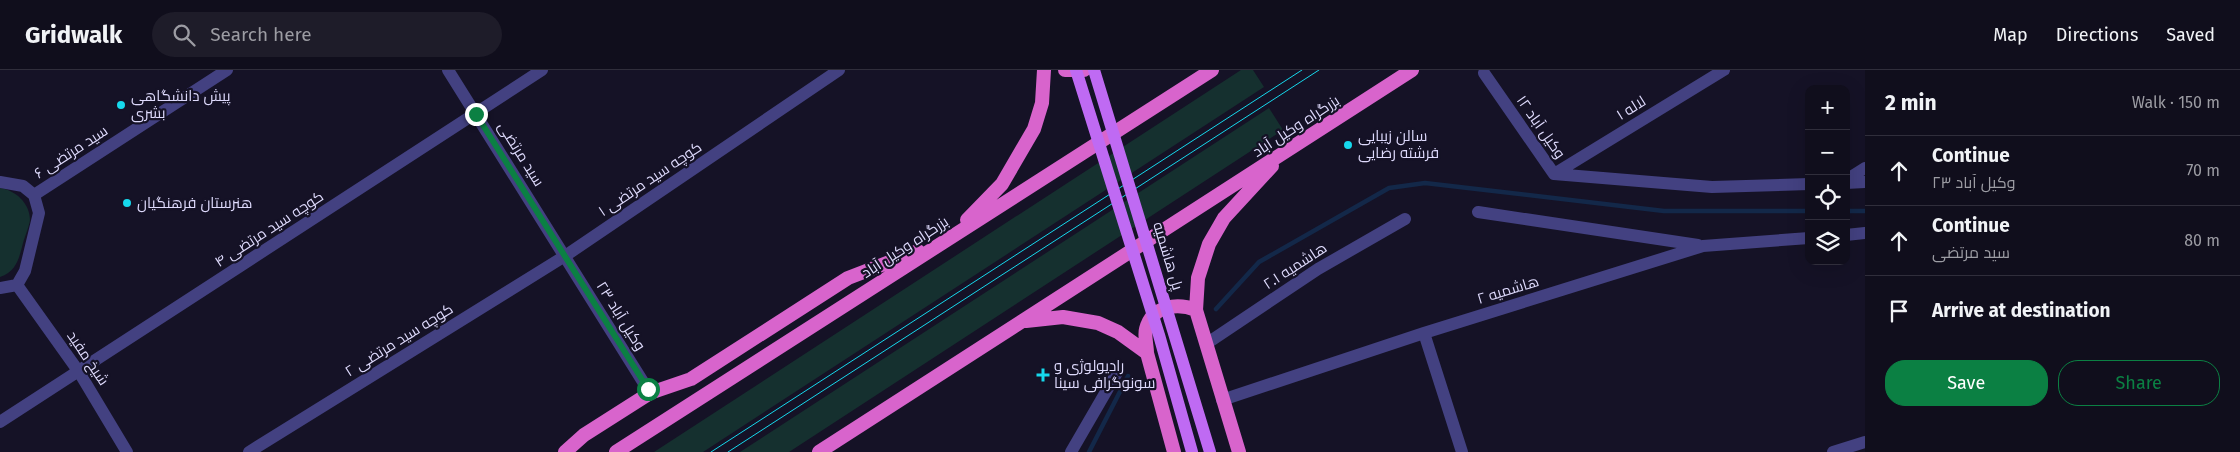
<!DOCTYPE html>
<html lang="en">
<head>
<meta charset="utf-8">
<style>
	body { margin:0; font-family:"Fira Sans",Cairo,sans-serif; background:#1e1c29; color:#f1f3f6 }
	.controls { position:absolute; right:15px; top:15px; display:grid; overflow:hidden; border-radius:10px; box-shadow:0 5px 20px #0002 }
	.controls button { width:45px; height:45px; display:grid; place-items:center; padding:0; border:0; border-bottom:1px solid #302e3b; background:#100e1c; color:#f1f3f6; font:25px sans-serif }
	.stop { position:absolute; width:15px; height:15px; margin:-11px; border:4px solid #0b8043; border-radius:50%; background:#fff }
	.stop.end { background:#0b8043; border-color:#fff; box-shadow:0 1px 5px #0008 }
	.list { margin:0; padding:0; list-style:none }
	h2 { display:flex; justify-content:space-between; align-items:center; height:65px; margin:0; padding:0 20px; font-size:21px }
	h2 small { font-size:16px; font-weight:400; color:#9c9ca3 }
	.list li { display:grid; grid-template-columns:32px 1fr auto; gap:15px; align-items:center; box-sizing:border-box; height:70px; padding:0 20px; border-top:1px solid #302e3b }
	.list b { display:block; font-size:19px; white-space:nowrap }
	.list p { margin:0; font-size:16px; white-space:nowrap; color:#9c9ca3 }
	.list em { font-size:16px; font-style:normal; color:#9c9ca3 }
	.actions { display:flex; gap:10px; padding:15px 20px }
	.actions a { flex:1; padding:11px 0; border:1px solid #0b8043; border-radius:20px; text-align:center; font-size:18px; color:#0b8043 }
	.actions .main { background:#0b8043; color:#fff }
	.icon { flex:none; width:28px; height:28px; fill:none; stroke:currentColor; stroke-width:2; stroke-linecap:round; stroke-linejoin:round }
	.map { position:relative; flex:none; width:1865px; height:382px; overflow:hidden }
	header { display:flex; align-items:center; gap:30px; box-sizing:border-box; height:70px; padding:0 25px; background:#100e1c; border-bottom:1px solid #302e3b }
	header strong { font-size:24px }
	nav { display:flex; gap:28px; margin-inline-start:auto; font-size:18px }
	.search { width:350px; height:45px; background:#1e1c29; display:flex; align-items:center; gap:12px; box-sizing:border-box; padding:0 18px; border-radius:28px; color:#9c9ca3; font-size:19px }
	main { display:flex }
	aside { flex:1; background:#100e1c }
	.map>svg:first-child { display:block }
	.green { fill:#15302f }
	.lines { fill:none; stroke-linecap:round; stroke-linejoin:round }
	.stream { stroke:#132849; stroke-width:4.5 }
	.minor { stroke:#434181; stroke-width:12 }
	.tertiary { stroke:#434181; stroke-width:12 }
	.trunk { stroke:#d864cc; stroke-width:14 }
	.tram { stroke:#16d8ec; stroke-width:1 }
	.primary-bridge { stroke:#bf6af3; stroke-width:12 }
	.route { stroke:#0b8043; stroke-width:6 }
	.poi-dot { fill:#16d8ec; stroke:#151226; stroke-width:2 }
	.labels { text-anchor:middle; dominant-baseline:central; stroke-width:4.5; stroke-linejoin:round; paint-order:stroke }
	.poi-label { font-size:15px; fill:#dedafc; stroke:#151226; text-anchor:start }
	.street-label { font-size:15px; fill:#dedafc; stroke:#151226 }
</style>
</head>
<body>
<header>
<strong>Gridwalk</strong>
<div class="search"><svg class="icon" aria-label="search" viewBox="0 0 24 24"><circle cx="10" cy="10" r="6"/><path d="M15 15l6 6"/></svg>Search here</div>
<nav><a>Map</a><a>Directions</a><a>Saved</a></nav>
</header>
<main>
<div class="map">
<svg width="1865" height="382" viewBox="0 0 1865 382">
	<rect width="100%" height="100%" fill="#151226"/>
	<path class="green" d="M1241,0H1253L1264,17L703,382H654Z
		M1269,38L1283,60L789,382H740Z
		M0,118C15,120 30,133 30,150C29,157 25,166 23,173C19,188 17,201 0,207Z"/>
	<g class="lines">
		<path class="stream" d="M1846,141H1865
			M1216,239L1259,192L1389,118L1425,113L1664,141H1809
			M1089,382L1128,306"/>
		<path class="minor" d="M1484,3L1554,104
			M1554,104L1712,117L1809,114
			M1554,104L1724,0
			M1846,110L1865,98
			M0,112L23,116L34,125L39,143L25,201L17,215L0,218
			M1846,113L1865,112
			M34,125L227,0
			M1478,142L1698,175
			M1846,165L1865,163
			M17,215L79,302L127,382
			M1424,263L1462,382
			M1206,274L1318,199L1405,149
			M1222,330L1424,263L1703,176L1809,168
			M0,352L542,0
			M249,382L565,186L839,0
			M1071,382L1118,301
			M1833,382L1865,372"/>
		<path class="tertiary" d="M448,0L650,323"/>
		<path class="trunk" d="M1065,0H1084
			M967,150L1002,114L1034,59L1042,33L1044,0
			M1026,251L1063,247L1098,253L1118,262L1147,283L1174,382
			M1147,283C1147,276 1144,266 1146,259C1152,235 1178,233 1196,240
			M565,382L584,365L650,323L691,309L848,208L918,181
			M616,382L1212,0
			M819,382L1412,0
			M1239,382L1196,240L1198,208L1209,174L1224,148L1272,96"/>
		<path class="tram" d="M711,382L1302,0
			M728,382L1319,0"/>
		<path class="primary-bridge" d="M1076,0L1159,265L1192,382
			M1094,0L1210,382"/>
	</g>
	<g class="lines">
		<path class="route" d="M476,44L648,319"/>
	</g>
	<g class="poi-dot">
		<circle cx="121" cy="35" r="5"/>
		<circle cx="1348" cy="75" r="5"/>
		<circle cx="127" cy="133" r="5"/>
		<path d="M1040.5 297.5h5v5h5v5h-5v5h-5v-5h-5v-5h5z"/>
	</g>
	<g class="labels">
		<g class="poi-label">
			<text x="131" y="26">پیش دانشگاهی<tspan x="131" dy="17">بشری</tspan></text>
			<text x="1358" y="66">سالن زیبایی<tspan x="1358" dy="17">فرشته رضایی</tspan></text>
			<text x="137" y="133">هنرستان فرهنگیان</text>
			<text x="1054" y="296">رادیولوژی و<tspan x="1054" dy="17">سونوگرافی سینا</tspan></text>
		</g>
		<g class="street-label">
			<text transform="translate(1631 38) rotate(-32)">لاله ۱</text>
			<text transform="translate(1296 56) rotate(-33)">بزرگراه وکیل آباد</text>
			<text transform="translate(1541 57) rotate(55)">۱۲ وکیل آباد</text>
			<text transform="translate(71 82) rotate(-33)">سید مرتضی ۶</text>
			<text transform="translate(521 84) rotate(58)">سید مرتضی</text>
			<text transform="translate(650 109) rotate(-34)">کوچه سید مرتضی ۱</text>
			<text transform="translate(269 159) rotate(-33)">کوچه سید مرتضی ۴</text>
			<text transform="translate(905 177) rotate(-33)">بزرگراه وکیل آباد</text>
			<text transform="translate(1168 186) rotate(73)">پل هاشمیه</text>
			<text transform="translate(1295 196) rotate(-33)">هاشمیه ۲.۱</text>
			<text transform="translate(1508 220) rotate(-17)">هاشمیه ۲</text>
			<text transform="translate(621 246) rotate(58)">۲۳ وکیل آباد</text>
			<text transform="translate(399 270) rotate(-32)">کوچه سید مرتضی ۲</text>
			<text transform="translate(88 288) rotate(56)">شیخ مفید</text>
		</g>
	</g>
</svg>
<div class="controls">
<button>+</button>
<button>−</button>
<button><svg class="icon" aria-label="locate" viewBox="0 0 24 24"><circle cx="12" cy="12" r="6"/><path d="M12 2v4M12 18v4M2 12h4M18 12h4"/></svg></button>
<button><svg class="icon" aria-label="layers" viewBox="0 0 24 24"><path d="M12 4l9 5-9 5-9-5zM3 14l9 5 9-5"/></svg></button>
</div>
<div class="stop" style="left:648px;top:319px"></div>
<div class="stop end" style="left:476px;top:44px"></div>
</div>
<aside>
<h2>2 min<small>Walk · 150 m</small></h2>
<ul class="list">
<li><svg class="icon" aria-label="ahead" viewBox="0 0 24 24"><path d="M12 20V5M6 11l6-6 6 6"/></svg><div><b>Continue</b><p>۲۳ وکیل آباد</p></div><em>70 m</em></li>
<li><svg class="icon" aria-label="ahead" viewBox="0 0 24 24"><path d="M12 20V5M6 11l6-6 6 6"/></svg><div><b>Continue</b><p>سید مرتضی</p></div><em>80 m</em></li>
<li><svg class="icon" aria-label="arrive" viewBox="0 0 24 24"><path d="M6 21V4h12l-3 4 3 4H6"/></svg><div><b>Arrive at destination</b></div></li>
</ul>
<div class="actions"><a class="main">Save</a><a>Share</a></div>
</aside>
</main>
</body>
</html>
